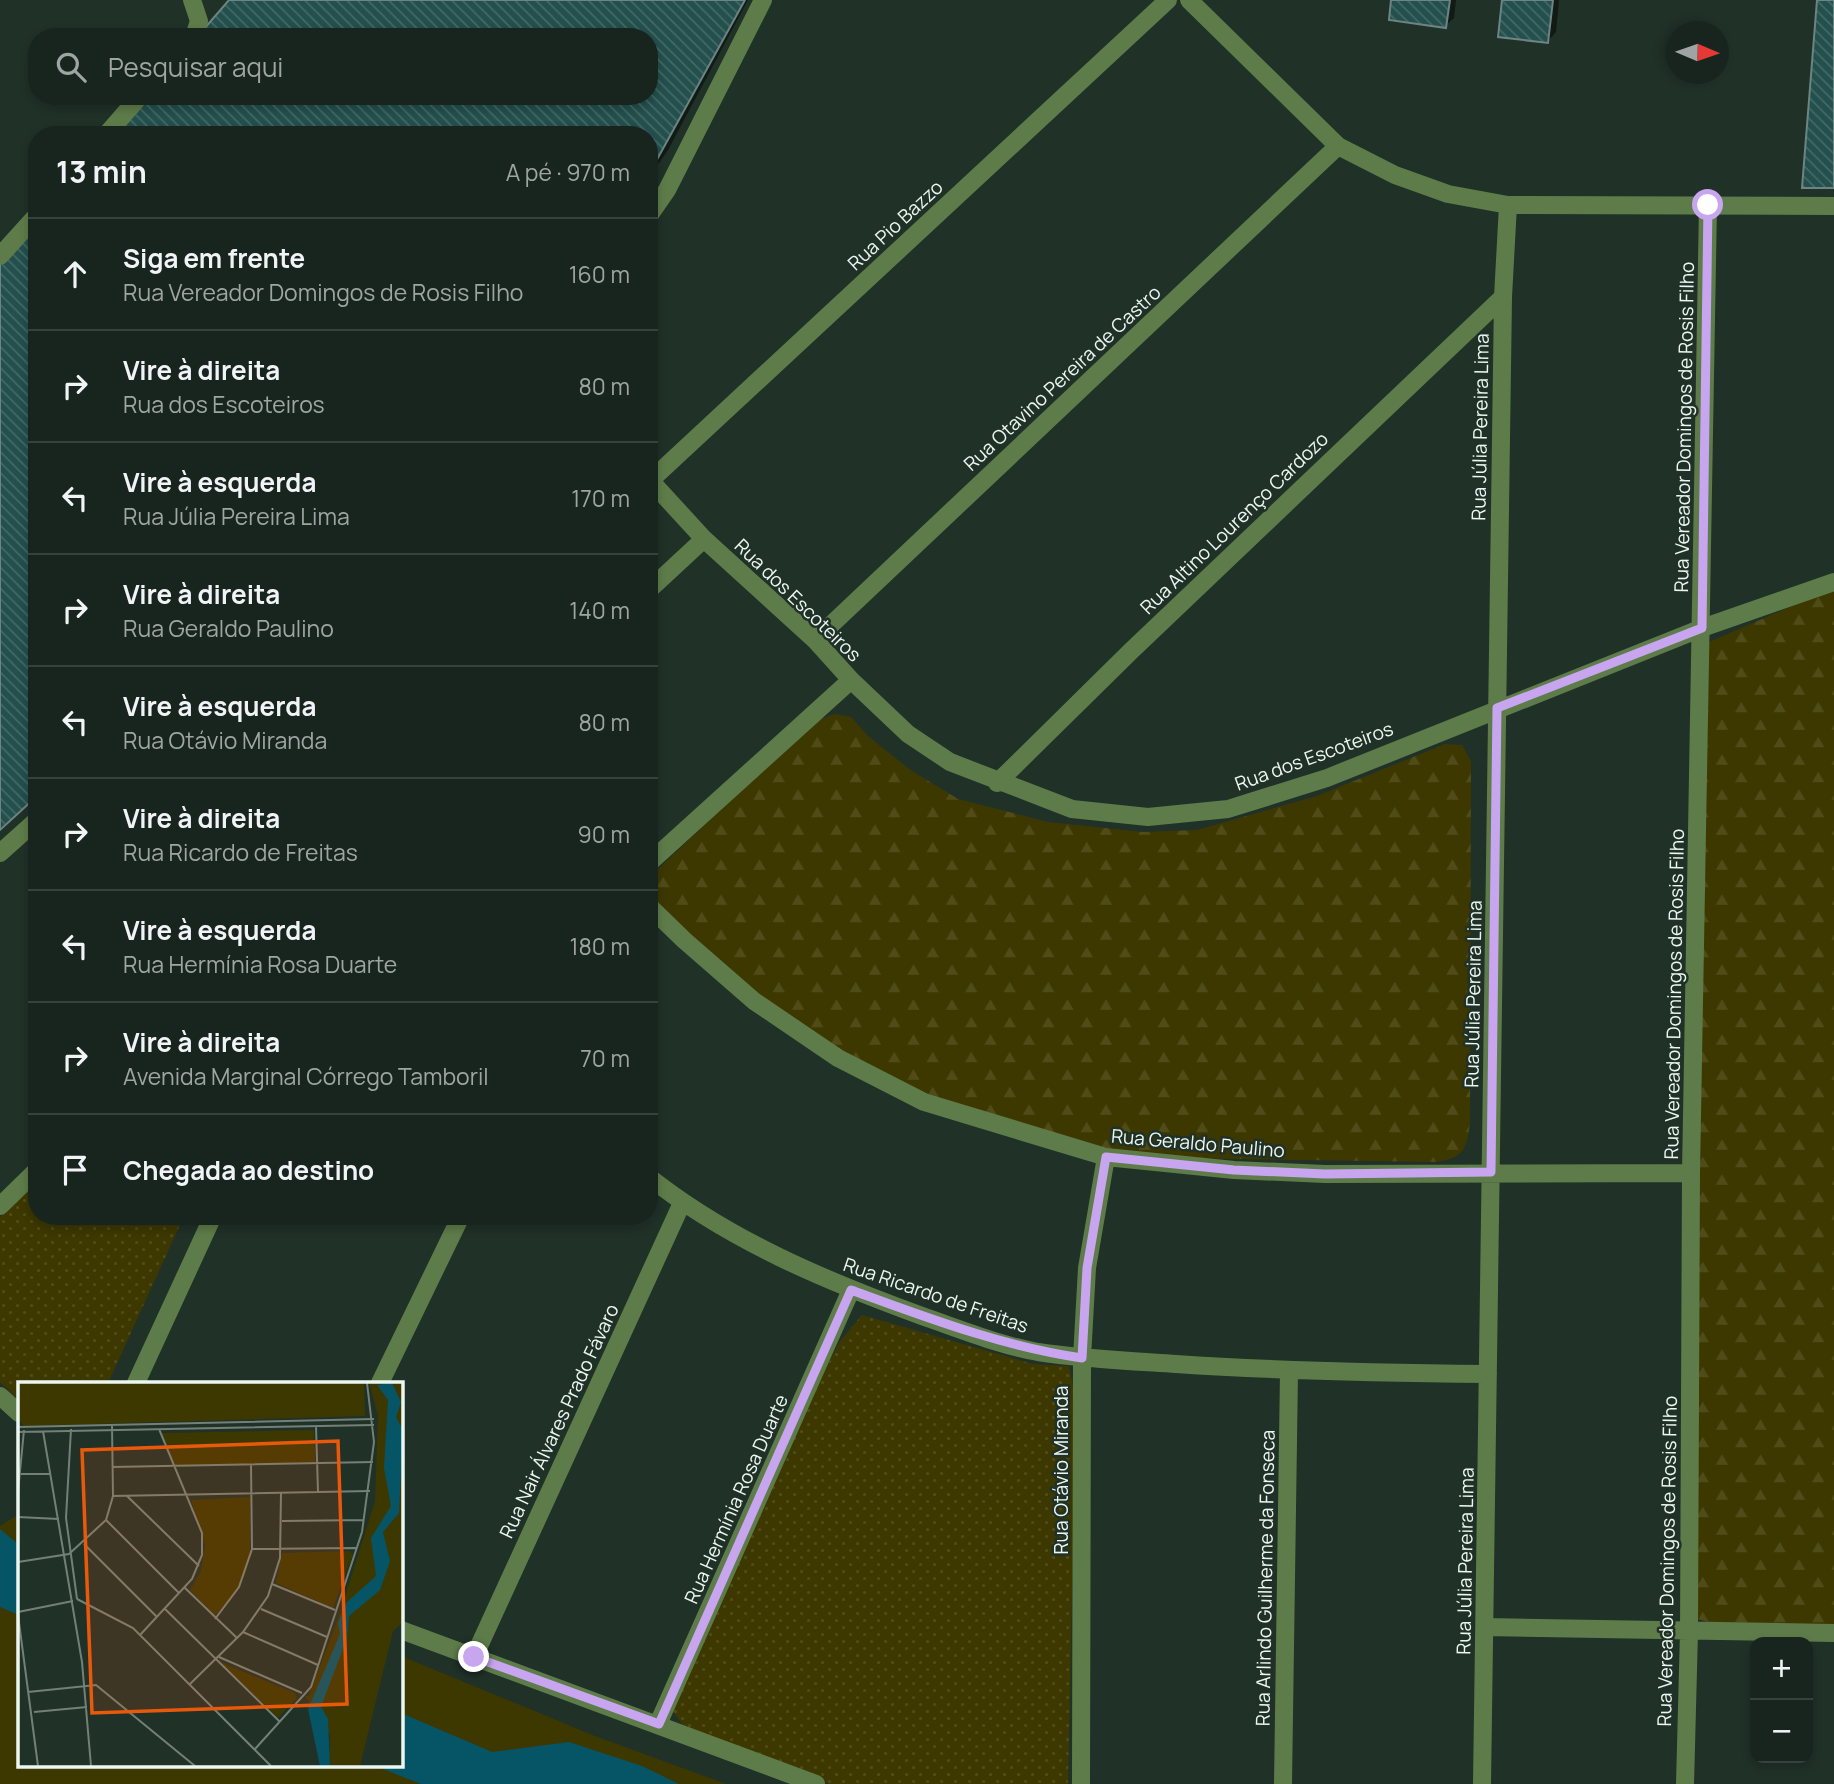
<!DOCTYPE html>
<html lang="pt">
<head>
<meta charset="utf-8">
<style>
	body { margin:0; font-family:Manrope,sans-serif; background:#25312b; color:#f1f3f6 }
	.controls { position:absolute; right:21px; bottom:21px; display:grid; overflow:hidden; border-radius:14px; box-shadow:0 4px 10px #0003 }
	.controls button { width:63px; height:63px; display:grid; place-items:center; padding:0; border:0; border-bottom:2px solid #36423c; background:#18251e; color:#f1f3f6; font:35px sans-serif }
	.compass { position:absolute; left:1666px; top:21px; width:63px; height:63px; border-radius:50%; background:#18251e; box-shadow:0 4px 10px #0003; rotate:92deg }
	.stop { position:absolute; width:21px; height:21px; margin:-16px; border:5px solid #c7a6ef; border-radius:50%; background:#fff }
	.stop.end { background:#c7a6ef; border-color:#fff; box-shadow:0 2px 7px #0008 }
	.list { margin:0; padding:0; list-style:none }
	h2 { display:flex; justify-content:space-between; align-items:center; height:91px; margin:0; padding:0 28px; font-size:30px }
	h2 small { font-size:23px; font-weight:400; color:#9fa5a4 }
	.list li { display:grid; grid-template-columns:46px 1fr auto; gap:21px; align-items:center; box-sizing:border-box; height:112px; padding:0 28px; border-top:2px solid #36423c }
	.list b { display:block; font-size:26px; white-space:nowrap }
	.list p { margin:0; font-size:23px; white-space:nowrap; color:#9fa5a4 }
	.list em { font-size:23px; font-style:normal; color:#9fa5a4 }
	.icon { flex:none; width:38px; height:38px; fill:none; stroke:currentColor; stroke-width:2; stroke-linecap:round; stroke-linejoin:round }
	.map { position:relative; flex:none; width:1834px; height:1784px; overflow:hidden }
	.search { position:absolute; background:#18251e; box-shadow:0 4px 10px #0003; left:28px; top:28px; width:630px; height:77px; display:flex; align-items:center; gap:18px; box-sizing:border-box; padding:0 24px; border-radius:28px; color:#9fa5a4; font-size:26px }
	.panel { position:absolute; background:#18251e; box-shadow:0 4px 10px #0003; left:28px; top:126px; width:630px; height:1099px; border-radius:28px }
	.map>svg:first-child { display:block }
	.grass { fill:url(#grass-dots) }
	.forest { fill:url(#forest-firs) }
	.green { fill:#3d3800 }
	.water { fill:#055567 }
	.shadow { fill:#0007 }
	.building { fill:url(#building-back-hatch); stroke:#6c8482; stroke-width:2 }
	.lines { fill:none; stroke-linecap:round; stroke-linejoin:round }
	.minor { stroke:#5e7c49; stroke-width:18 }
	.route { stroke:#c7a6ef; stroke-width:9 }
	.labels { text-anchor:middle; dominant-baseline:central; stroke-width:5; stroke-linejoin:round; paint-order:stroke }
	.street-label { font-size:19px; fill:#ecf7f1; stroke:#203128 }
	.inset-road { fill:none; stroke:#728078; stroke-width:2 }
	.view { fill:#e8590c; fill-opacity:0.15; stroke:#e8590c; stroke-width:3.5 }
	.inset-edge { fill:none; stroke:#ecf7f1; stroke-width:3.5 }
</style>
</head>
<body>
<div class="map">
<svg width="1834" height="1784" viewBox="0 0 1834 1784">
	<defs>
		<pattern id="grass-dots" width="8" height="8" patternUnits="userSpaceOnUse" patternTransform="scale(1.75)"><rect width="8" height="8" fill="#3d3800"/><path d="M2 2h.1M6 6h.1" fill="none" stroke="#504c19" stroke-width="1.8" stroke-linecap="round"/></pattern>
		<pattern id="forest-firs" width="22" height="20" patternUnits="userSpaceOnUse" patternTransform="scale(1.75)"><rect width="22" height="20" fill="#3d3800"/><path d="M5 1l3.5 6h-7zM16 11l3.5 6h-7z" fill="#504c19"/></pattern>
		<pattern id="building-back-hatch" width="6" height="6" patternUnits="userSpaceOnUse" patternTransform="scale(1.75)"><rect width="6" height="6" fill="#234f4d"/><path d="M-1 5l2 2M0 0l6 6M5-1l2 2" fill="none" stroke="#436967"/></pattern>
	</defs>
	<rect width="100%" height="100%" fill="#203128"/>
	<path class="grass" d="M37,1182V1216H184L108,1383H19V1400L0,1382V1217Z
		M862,1315L1033,1364L1069,1366L1076,1403L1068,1784H829L695,1734L683,1725L671,1709L800,1417L840,1341Z"/>
	<path class="forest" d="M1834,588V1627L1712,1623L1694,1618L1700,646Z
		M834,714L851,717L868,736L909,769L958,799L1048,822L1143,832L1197,830L1317,796L1445,744L1462,745L1471,762L1470,1122C1467,1150 1463,1159 1434,1162L1184,1158L1105,1149L924,1099L755,1001L649,901L650,882L659,868L816,721Z"/>
	<path class="green" d="M19,1514V1765H401V1656L595,1736L726,1784H0V1526Z"/>
	<path class="water" d="M0,1529L19,1545V1615L0,1607Z
		M401,1713L492,1752L569,1742L642,1766L679,1784H421L373,1765H401Z"/>
	<path class="shadow" d="M231,0H748L668,150L649,177V37Z
		M1393,0H1456L1454,18L1445,26Z
		M1503,0H1559L1556,32L1548,41Z"/>
	<path class="building" d="M229,0H745L649,174V135H111L144,96H649V37H197Z
		M1391,0H1450L1446,28L1389,20Z
		M1502,0H1553L1548,43L1498,37Z
		M1817,0H1834V188H1802Z
		M37,219V796L0,830V260Z"/>
	<g class="lines">
		<path class="minor" d="M192,0L199,21L194,37
			M1189,0L1338,146L1395,175L1448,194L1508,205L1834,206
			M106,135L140,96
			M649,216L667,190L763,0
			M0,256L37,215
			M649,479L704,539L815,640L851,680L908,734L950,762L1072,809L1148,817L1228,809L1327,778L1702,628L1834,582
			M651,480L1168,0
			M649,590L704,539
			M815,640L1338,146
			M997,783L1131,651L1503,297
			M0,853L37,820
			M649,863L851,680
			M649,906L684,940L754,1001L838,1058L924,1102L1106,1157L1234,1170L1325,1174L1691,1173
			M649,1177C730,1241 826,1281 922,1316C960,1329 999,1345 1038,1352C1084,1359 1130,1361 1176,1364C1280,1371 1384,1373 1488,1374
			M0,1206L37,1170
			M136,1383L213,1216
			M380,1383L461,1216
			M0,1396L19,1413
			M1486,1627L1834,1633
			M401,1630L816,1784
			M474,1657L682,1203
			M658,1724L851,1290
			M1081,1784L1082,1358L1087,1268L1106,1157
			M1283,1784L1289,1372
			M1482,1784L1503,297L1508,205
			M1685,1784L1689,1632L1691,1173L1708,205"/>
	</g>
	<g class="lines">
		<path class="route" d="M474,1657L659,1724L851,1290C928,1318 1001,1346 1082,1358L1087,1268L1106,1157L1234,1170L1325,1174L1491,1172L1497,708L1702,628L1708,205"/>
	</g>
	<g class="labels">
		<g class="street-label">
			<text transform="translate(895 225) rotate(-43)">Rua Pio Bazzo</text>
			<text transform="translate(1062 378) rotate(-43)">Rua Otavino Pereira de Castro</text>
			<text transform="translate(1480 427) rotate(-89)">Rua Júlia Pereira Lima</text>
			<text transform="translate(1684 427) rotate(-89)">Rua Vereador Domingos de Rosis Filho</text>
			<text transform="translate(1234 523) rotate(-44)">Rua Altino Lourenço Cardozo</text>
			<text transform="translate(798 600) rotate(44)">Rua dos Escoteiros</text>
			<text transform="translate(1314 756) rotate(-20)">Rua dos Escoteiros</text>
			<text transform="translate(1473 994) rotate(-89)">Rua Júlia Pereira Lima</text>
			<text transform="translate(1674 994) rotate(-89)">Rua Vereador Domingos de Rosis Filho</text>
			<text transform="translate(1198 1143) rotate(5)">Rua Geraldo Paulino</text>
			<text transform="translate(936 1295) rotate(19)">Rua Ricardo de Freitas</text>
			<text transform="translate(559 1421) rotate(-65)">Rua Nair Álvares Prado Fávaro</text>
			<text transform="translate(1061 1470) rotate(-90)">Rua Otávio Miranda</text>
			<text transform="translate(736 1499) rotate(-66)">Rua Hermínia Rosa Duarte</text>
			<text transform="translate(1465 1561) rotate(-89)">Rua Júlia Pereira Lima</text>
			<text transform="translate(1667 1561) rotate(-89)">Rua Vereador Domingos de Rosis Filho</text>
			<text transform="translate(1265 1578) rotate(-89)">Rua Arlindo Guilherme da Fonseca</text>
		</g>
	</g>
	<g transform="translate(18 1382)">
		<rect width="385" height="385" fill="#203128"/>
		<path d="M331,169L335,172L315,226L258,201L264,171ZM202,280L277,311L279,316L260,336Z" fill="#3d3800"/>
		<path d="M0,1H346L347,34L6,44L0,36ZM296,48L297,80L158,84L143,51ZM232,115V173L227,193L213,218L197,233L172,208L183,189L187,163L173,118Z" fill="#3d3800"/>
		<path d="M351,1H385V240L375,249L342,384H312V353L287,314H291L320,237L357,119L360,33Z" fill="#3d3800"/>
		<path d="M374,1L383,20L378,35L385,48L381,131L365,150L372,179L362,208L331,234L329,256L303,325L310,337L312,384H302L290,327L322,252L320,241L328,221L358,194L353,156L373,124L366,86L370,18L359,3Z" fill="#055567"/>
		<path class="inset-road" d="M298,44L300,110M0,45L356,37M53,47L48,136L59,217M25,49L64,280L73,384M0,50L356,43M94,85L355,80M3,92H32M0,110L6,48M95,114L352,109M109,114L181,184M0,135L41,137M88,138L161,211M264,139L346,138M66,162L139,235M234,167L338,166M0,180L51,172L88,138L95,114L94,43M254,202L317,228M167,206L219,256M59,217L115,246L253,384M147,227L261,339M243,227L309,255M0,230L55,219M0,233L20,384M197,237L221,205L234,167L233,83M225,250L300,283M122,253L174,197L184,173V151L141,47M201,275L284,311M172,302L225,250L250,214L262,176L263,111M10,310L78,303L177,384M16,330L69,325M237,367L293,305L344,150L356,60L349,1"/>
		<path class="view" d="M320,59L329,322L74,331L64,68Z"/>
		<rect width="385" height="385" class="inset-edge"/>
	</g>
</svg>
<div class="controls">
<button>+</button>
<button>−</button>
</div>
<svg class="compass" viewBox="-18 -18 36 36"><path d="M0-13l5 13h-10z" fill="#e53935"/><path d="M0 13l5-13h-10z" fill="#9fa5a4"/></svg>
<div class="stop" style="left:1708px;top:205px"></div>
<div class="stop end" style="left:474px;top:1657px"></div>
<div class="search"><svg class="icon" aria-label="search" viewBox="0 0 24 24"><circle cx="10" cy="10" r="6"/><path d="M15 15l6 6"/></svg>Pesquisar aqui</div>
<section class="panel">
<h2>13 min<small>A pé · 970 m</small></h2>
<ul class="list">
<li><svg class="icon" aria-label="ahead" viewBox="0 0 24 24"><path d="M12 20V5M6 11l6-6 6 6"/></svg><div><b>Siga em frente</b><p>Rua Vereador Domingos de Rosis Filho</p></div><em>160 m</em></li>
<li><svg class="icon" aria-label="right" viewBox="0 0 24 24"><path d="M7 20v-9h11M14 6l5 5-5 5"/></svg><div><b>Vire à direita</b><p>Rua dos Escoteiros</p></div><em>80 m</em></li>
<li><svg class="icon" aria-label="left" viewBox="0 0 24 24"><path d="M17 20v-9H6M10 6l-5 5 5 5"/></svg><div><b>Vire à esquerda</b><p>Rua Júlia Pereira Lima</p></div><em>170 m</em></li>
<li><svg class="icon" aria-label="right" viewBox="0 0 24 24"><path d="M7 20v-9h11M14 6l5 5-5 5"/></svg><div><b>Vire à direita</b><p>Rua Geraldo Paulino</p></div><em>140 m</em></li>
<li><svg class="icon" aria-label="left" viewBox="0 0 24 24"><path d="M17 20v-9H6M10 6l-5 5 5 5"/></svg><div><b>Vire à esquerda</b><p>Rua Otávio Miranda</p></div><em>80 m</em></li>
<li><svg class="icon" aria-label="right" viewBox="0 0 24 24"><path d="M7 20v-9h11M14 6l5 5-5 5"/></svg><div><b>Vire à direita</b><p>Rua Ricardo de Freitas</p></div><em>90 m</em></li>
<li><svg class="icon" aria-label="left" viewBox="0 0 24 24"><path d="M17 20v-9H6M10 6l-5 5 5 5"/></svg><div><b>Vire à esquerda</b><p>Rua Hermínia Rosa Duarte</p></div><em>180 m</em></li>
<li><svg class="icon" aria-label="right" viewBox="0 0 24 24"><path d="M7 20v-9h11M14 6l5 5-5 5"/></svg><div><b>Vire à direita</b><p>Avenida Marginal Córrego Tamboril</p></div><em>70 m</em></li>
<li><svg class="icon" aria-label="arrive" viewBox="0 0 24 24"><path d="M6 21V4h12l-3 4 3 4H6"/></svg><div><b>Chegada ao destino</b></div></li>
</ul>
</section>
</div>
</body>
</html>
